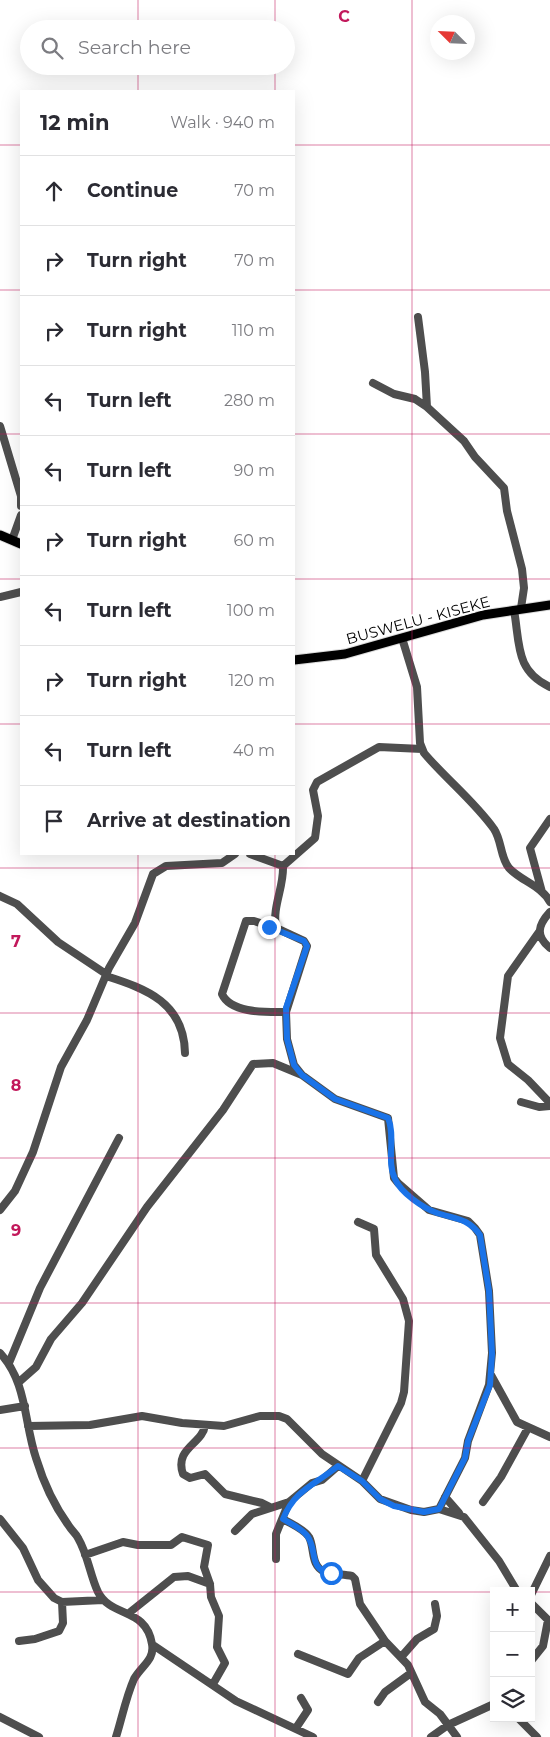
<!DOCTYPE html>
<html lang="en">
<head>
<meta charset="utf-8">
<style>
	body { margin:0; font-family:Montserrat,sans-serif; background:#f7f7f7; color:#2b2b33 }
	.controls { position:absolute; right:15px; bottom:15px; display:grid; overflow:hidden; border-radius:0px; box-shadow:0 5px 20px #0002 }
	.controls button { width:45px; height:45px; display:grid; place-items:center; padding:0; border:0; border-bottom:1px solid #e1e1e2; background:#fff; color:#2b2b33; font:25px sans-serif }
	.compass { position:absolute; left:430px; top:15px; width:45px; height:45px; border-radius:50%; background:#fff; box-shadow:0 5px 20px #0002; rotate:294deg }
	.stop { position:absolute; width:15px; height:15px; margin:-11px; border:4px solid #1a73e8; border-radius:50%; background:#fff }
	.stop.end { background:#1a73e8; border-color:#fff; box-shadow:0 1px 5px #0008 }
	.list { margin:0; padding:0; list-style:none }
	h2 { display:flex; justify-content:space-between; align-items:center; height:65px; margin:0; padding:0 20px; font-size:21px }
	h2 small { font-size:16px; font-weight:400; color:#7c7c81 }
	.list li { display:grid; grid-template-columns:32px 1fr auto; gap:15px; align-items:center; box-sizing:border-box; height:70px; padding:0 20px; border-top:1px solid #e1e1e2 }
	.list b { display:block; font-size:19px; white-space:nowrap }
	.list em { font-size:16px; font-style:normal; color:#7c7c81 }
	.icon { flex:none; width:28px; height:28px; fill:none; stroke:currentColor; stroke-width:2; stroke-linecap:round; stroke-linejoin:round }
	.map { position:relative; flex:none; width:550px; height:1737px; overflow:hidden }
	.search { position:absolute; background:#fff; box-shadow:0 5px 20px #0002; left:20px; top:20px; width:275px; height:55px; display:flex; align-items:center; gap:12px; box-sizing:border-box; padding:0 18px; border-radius:28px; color:#7c7c81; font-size:19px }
	.panel { position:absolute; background:#fff; box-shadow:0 5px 20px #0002; left:20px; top:90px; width:275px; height:765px; border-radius:0px }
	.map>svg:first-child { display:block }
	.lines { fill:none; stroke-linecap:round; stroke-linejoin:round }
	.major-casing { stroke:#dbdbdb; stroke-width:11 }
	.minor { stroke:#4e4e4e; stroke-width:8 }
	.major { stroke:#000; stroke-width:9 }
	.route { stroke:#1a73e8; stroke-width:6 }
	.grid { fill:none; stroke:#c2185b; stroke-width:1; stroke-opacity:0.55 }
	.labels { text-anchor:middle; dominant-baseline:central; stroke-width:4; stroke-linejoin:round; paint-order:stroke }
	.street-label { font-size:15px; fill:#000; stroke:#fff }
	.grid-label { font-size:16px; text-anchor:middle; font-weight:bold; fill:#c2185b; stroke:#fff; stroke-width:4; stroke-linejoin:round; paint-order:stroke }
</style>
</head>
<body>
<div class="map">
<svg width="550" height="1737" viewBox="0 0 550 1737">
	<rect width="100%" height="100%" fill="#fff"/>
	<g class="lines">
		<g class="major-casing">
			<path id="major" d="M0,535L21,544
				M294,660L345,654L483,615L550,605"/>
		</g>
		<path class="minor" d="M418,317L425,372L427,407L464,441L475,457L504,488L507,511L522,569L524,588L521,608
			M373,383L394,394L415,399L427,407
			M0,426L21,496V506
			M12,540L21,515
			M0,597L21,592
			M514,610C520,644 515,671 550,687
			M402,638L417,687L420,743L424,753C446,779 474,801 494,829C502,841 500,857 509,868C521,881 542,886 550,902
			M250,854L283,866L315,838L318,816L313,790L317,782L379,747L422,749
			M283,866C284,887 272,907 276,928L304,941L307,946L286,1012L287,1039L294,1065L302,1075L335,1099L388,1118L394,1178L398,1183L429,1210L468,1221L475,1228L480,1235L489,1291L492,1353L489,1385L468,1441L465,1458L439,1509
			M542,892L530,848L550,819
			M0,896L17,904L58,942L106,974
			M550,912C538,925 535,936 550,948
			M276,928L254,921H246L222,994C231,1014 268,1012 286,1012
			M539,932L508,976L500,1038L508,1064L528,1080L550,1103
			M106,976C147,989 184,1003 185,1053
			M521,1102L539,1107L550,1106
			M0,1210L15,1191L33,1152L61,1067L87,1020L109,968L135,923L153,874L166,866L222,863L235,854
			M358,1222L374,1229L376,1255L403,1299L409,1321L404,1392L401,1403L362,1481
			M0,1353C27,1382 24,1422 36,1458C43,1481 55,1507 69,1526C72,1531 76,1534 78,1538C88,1555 90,1575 98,1592C111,1618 146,1607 152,1644C155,1660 141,1666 134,1679C126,1697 122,1718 116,1737
			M9,1363L40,1288L119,1138
			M491,1375L517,1422L550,1437
			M19,1382L36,1367L51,1339L82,1303L147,1207L223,1110L253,1064L273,1063L302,1075
			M0,1410L25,1406
			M205,1425C203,1444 174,1448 183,1474L190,1478L205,1474L225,1494L262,1503L270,1507
			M28,1426L90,1425L142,1416L182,1423L224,1426L260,1416H279L287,1419L322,1454L362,1481L380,1499L411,1510L424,1512L439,1509L464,1517L499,1561L517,1591
			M445,1497L459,1513
			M483,1502L501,1477L528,1428
			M0,1519L23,1548L38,1580L54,1598L62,1602L103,1600
			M283,1519C291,1524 304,1529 309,1537C315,1548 310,1566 325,1572C333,1575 343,1574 352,1576L355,1579L360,1604L385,1641L408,1665L425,1702L440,1714L457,1737
			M235,1531L252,1514L289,1502L312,1483L322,1480L338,1466
			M85,1555L123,1542L138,1545H171L182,1537L208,1545L204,1567L210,1584L211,1597L219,1616L217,1647L225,1663L213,1684
			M276,1559V1534L289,1502
			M531,1595L550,1556
			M531,1603L550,1622
			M129,1613L174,1577L188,1576L210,1584
			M19,1641L35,1639L59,1631L63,1623L62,1602
			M153,1645L236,1701L313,1737
			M298,1654L348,1674L359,1658L385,1641
			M402,1656L417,1639L434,1629L437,1616L435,1604
			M531,1661L543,1646L548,1620
			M378,1702L385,1692L411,1673
			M0,1717L39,1737
			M518,1718L537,1737
			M296,1728L308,1710L301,1698
			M431,1737L448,1725L494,1704"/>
		<use href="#major" class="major"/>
	</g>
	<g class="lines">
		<path class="route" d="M269,927L304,941L307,946L286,1008L287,1039L294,1065L302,1075L335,1099L388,1118C396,1136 386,1161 395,1179C401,1193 423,1208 437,1213C455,1219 468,1218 480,1235L489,1291L492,1354L490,1385L468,1441L465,1458L439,1509L424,1512L394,1506L380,1499L362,1481L338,1466C315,1485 295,1489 283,1519C291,1524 303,1529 308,1537C317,1550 309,1571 331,1573"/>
	</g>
	<path class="grid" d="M138,0V29M275,0V29M412,0V1737M138,66V91M275,66V91M0,145H21M294,145H550M0,290H21M294,290H550M0,434H21M294,434H550M0,579H21M294,579H550M0,724H21M294,724H550M138,854V1737M275,854V1737M0,868H550M0,1013H550M0,1158H550M0,1303H550M0,1448H550M0,1592H494M531,1592H550"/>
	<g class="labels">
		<g class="street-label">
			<text transform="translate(418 620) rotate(-15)">BUSWELU - KISEKE</text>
		</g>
	</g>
	<g class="grid-label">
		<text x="344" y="22">C</text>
		<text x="16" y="947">7</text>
		<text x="16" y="1091">8</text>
		<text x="16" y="1236">9</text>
	</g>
</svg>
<div class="controls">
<button>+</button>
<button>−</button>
<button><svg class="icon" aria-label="layers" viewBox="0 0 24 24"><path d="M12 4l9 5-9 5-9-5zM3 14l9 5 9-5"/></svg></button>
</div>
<svg class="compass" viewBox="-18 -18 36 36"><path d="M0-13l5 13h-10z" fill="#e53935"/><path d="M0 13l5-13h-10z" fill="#7c7c81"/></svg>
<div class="stop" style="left:331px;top:1573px"></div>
<div class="stop end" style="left:269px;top:927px"></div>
<div class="search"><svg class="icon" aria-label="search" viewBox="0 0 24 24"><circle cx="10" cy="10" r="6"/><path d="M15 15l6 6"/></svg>Search here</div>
<section class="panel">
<h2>12 min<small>Walk · 940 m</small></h2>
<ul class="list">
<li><svg class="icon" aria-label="ahead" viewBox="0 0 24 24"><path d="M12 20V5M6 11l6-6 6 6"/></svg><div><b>Continue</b></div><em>70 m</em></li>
<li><svg class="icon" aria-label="right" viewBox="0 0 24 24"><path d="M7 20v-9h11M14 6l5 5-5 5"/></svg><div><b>Turn right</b></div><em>70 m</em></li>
<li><svg class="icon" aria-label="right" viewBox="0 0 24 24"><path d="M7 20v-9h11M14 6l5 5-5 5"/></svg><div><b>Turn right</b></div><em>110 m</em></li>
<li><svg class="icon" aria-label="left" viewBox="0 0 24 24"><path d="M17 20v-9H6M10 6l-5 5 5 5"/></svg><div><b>Turn left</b></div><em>280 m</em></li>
<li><svg class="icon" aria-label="left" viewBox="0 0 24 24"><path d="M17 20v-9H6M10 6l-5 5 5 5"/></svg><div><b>Turn left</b></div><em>90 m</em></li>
<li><svg class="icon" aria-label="right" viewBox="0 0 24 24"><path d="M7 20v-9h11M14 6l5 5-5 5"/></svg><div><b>Turn right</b></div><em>60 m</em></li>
<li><svg class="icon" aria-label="left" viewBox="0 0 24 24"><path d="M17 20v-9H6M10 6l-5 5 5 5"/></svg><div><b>Turn left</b></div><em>100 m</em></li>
<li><svg class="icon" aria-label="right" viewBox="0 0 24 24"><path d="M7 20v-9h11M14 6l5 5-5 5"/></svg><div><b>Turn right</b></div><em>120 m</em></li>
<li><svg class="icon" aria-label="left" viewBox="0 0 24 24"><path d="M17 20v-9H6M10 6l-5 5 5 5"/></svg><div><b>Turn left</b></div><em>40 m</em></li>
<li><svg class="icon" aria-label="arrive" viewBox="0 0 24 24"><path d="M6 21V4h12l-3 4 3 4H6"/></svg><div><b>Arrive at destination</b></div></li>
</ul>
</section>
</div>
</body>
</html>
